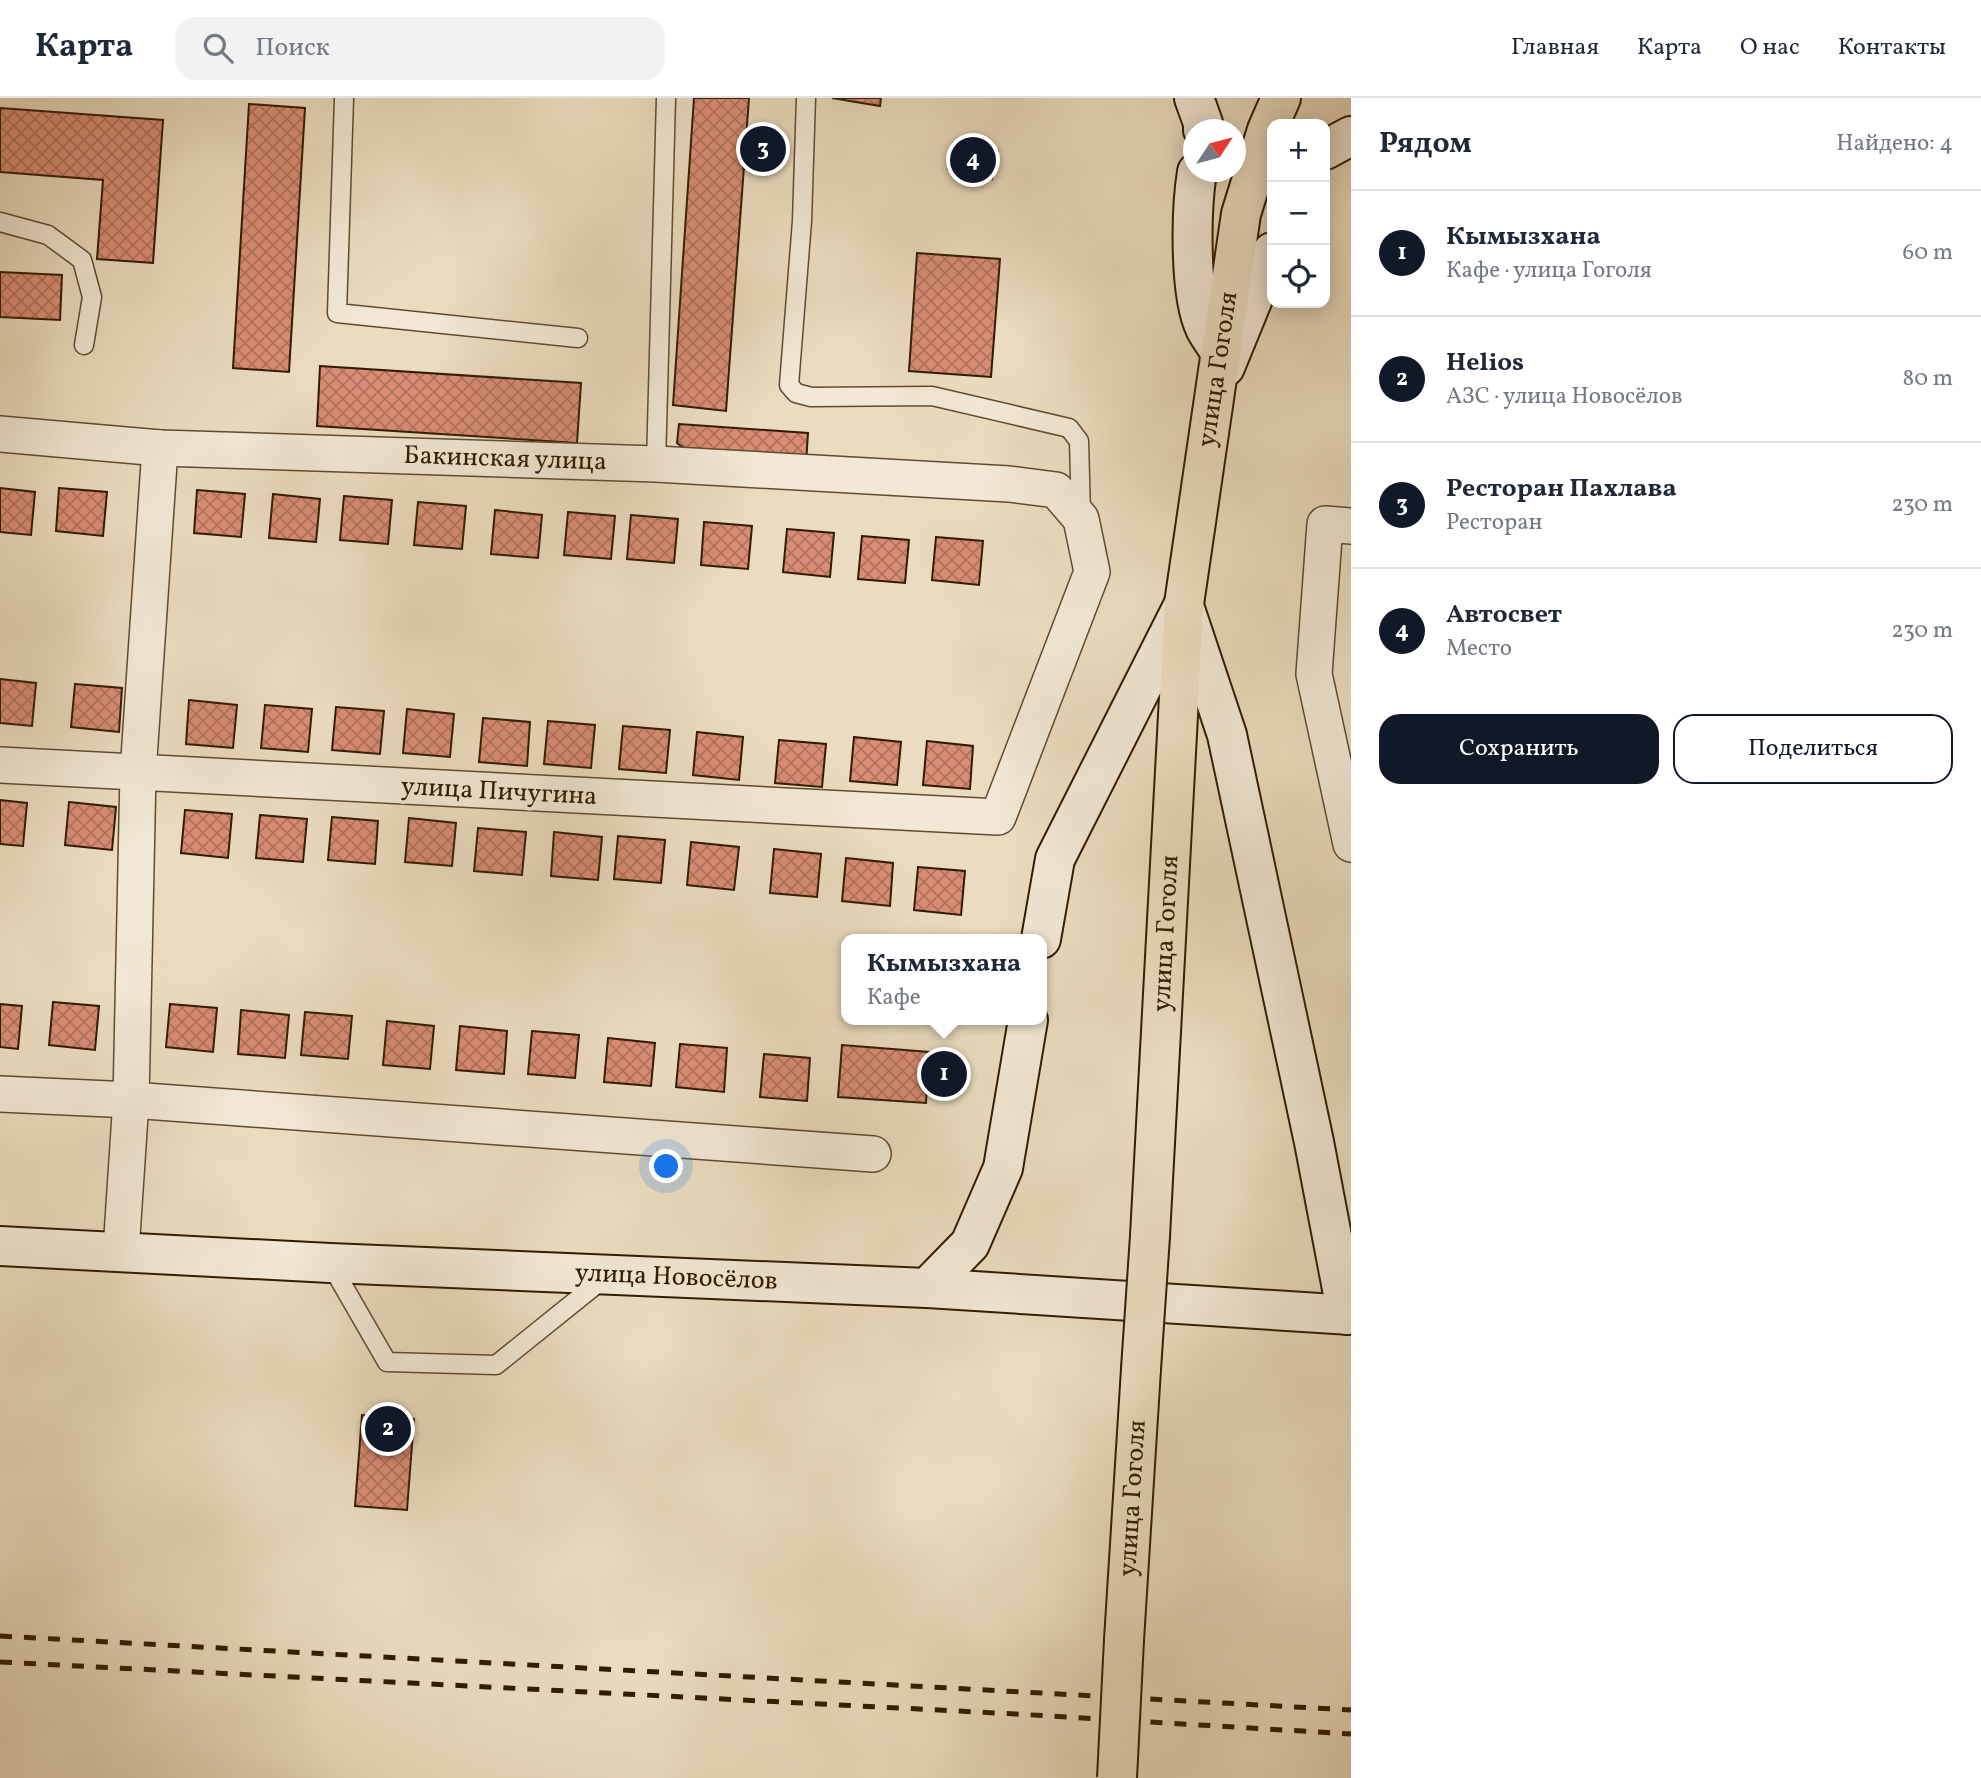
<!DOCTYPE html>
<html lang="ru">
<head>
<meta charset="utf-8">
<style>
	body { margin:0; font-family:Vollkorn,serif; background:#f2f2f3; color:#1f2937 }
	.controls { position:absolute; right:21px; top:21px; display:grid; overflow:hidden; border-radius:14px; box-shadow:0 4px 18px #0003 }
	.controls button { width:63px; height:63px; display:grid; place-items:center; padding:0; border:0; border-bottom:2px solid #e0e1e3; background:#fff; color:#1f2937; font:35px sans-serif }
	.compass { position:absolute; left:1183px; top:21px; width:63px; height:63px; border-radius:50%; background:#fff; box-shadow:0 4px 18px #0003; rotate:54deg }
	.you { position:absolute; left:667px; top:1069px; width:24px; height:24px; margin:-18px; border:5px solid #fff; border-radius:50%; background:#1a73e8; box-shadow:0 0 0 10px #1a73e833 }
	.badge { display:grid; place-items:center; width:46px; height:46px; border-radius:50%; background:#111827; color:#fff; font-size:23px; font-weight:700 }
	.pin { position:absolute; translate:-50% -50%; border:4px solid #fff; box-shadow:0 2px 7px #0006 }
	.popup { position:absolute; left:841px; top:836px; width:206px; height:91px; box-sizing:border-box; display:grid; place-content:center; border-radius:14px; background:#fff; filter:drop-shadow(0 2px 5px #0005); font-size:23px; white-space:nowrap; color:#747a83 }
	.popup b { font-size:26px; color:#1f2937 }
	.popup::after { content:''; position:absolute; left:50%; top:100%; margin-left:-14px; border:14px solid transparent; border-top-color:#fff }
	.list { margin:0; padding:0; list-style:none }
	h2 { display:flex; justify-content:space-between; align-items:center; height:91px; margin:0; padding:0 28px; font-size:30px }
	h2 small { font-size:23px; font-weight:400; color:#747a83 }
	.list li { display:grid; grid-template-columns:46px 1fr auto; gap:21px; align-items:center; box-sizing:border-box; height:126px; padding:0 28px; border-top:2px solid #e0e1e3 }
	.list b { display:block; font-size:26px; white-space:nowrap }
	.list p { margin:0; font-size:23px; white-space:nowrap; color:#747a83 }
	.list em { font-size:23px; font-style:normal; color:#747a83 }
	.actions { display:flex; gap:14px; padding:21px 28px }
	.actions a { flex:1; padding:16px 0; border:2px solid #111827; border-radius:21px; text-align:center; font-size:24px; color:#111827 }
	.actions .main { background:#111827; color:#fff }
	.icon { flex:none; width:38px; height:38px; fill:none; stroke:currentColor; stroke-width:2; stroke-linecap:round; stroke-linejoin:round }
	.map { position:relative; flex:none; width:1351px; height:1680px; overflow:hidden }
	header { display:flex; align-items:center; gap:42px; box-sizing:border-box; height:98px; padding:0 35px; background:#fff; border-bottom:2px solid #e0e1e3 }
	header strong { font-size:33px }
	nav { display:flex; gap:38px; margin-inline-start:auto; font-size:24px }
	.search { width:490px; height:63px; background:#f2f2f3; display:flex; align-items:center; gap:18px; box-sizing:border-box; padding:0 24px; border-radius:21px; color:#747a83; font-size:26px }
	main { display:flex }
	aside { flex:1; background:#fff }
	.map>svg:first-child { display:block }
	.building { fill:url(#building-cross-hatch); stroke:#311b00; stroke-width:2 }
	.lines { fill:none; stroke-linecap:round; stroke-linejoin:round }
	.lane-casing { stroke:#604b30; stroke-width:21 }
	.street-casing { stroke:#604b30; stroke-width:38 }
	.secondary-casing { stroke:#311b00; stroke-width:42 }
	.highway-casing { stroke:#311b00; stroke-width:42 }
	.lane { stroke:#f2e8d5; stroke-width:18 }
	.street { stroke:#f2e8d5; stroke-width:35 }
	.secondary { stroke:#f2e8d5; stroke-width:38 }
	.highway { stroke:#ebdcbf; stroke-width:38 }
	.rail { stroke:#311b00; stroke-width:5; stroke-dasharray:12 12; stroke-linecap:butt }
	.highway-bridge-casing { stroke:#311b00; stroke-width:42; stroke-linecap:butt }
	.highway-bridge { stroke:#ebdcbf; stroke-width:38 }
	.labels { text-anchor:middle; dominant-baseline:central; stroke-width:7; stroke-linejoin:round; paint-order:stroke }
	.street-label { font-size:26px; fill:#311b00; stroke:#f2e8d5 }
</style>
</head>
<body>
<header>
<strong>Карта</strong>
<div class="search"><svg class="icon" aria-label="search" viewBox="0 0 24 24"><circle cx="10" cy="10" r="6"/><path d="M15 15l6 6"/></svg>Поиск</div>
<nav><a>Главная</a><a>Карта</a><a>О нас</a><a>Контакты</a></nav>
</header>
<main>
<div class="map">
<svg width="1351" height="1680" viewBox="0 0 1351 1680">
	<defs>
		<pattern id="building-cross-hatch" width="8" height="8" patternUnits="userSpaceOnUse" patternTransform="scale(1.75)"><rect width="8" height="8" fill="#d98d74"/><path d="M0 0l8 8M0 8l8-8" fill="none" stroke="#b1725d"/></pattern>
	</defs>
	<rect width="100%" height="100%" fill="#ebdcbf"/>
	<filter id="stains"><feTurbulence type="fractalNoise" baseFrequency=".00286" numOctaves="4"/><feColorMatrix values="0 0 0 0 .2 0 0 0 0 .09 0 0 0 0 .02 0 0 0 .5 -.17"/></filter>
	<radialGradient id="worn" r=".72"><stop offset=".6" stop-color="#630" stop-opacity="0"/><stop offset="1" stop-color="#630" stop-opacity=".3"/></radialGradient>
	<path class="building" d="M694,0H749L726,313L673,307Z
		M832,0H881L880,8Z
		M249,6L305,10L289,274L233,270Z
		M0,10L163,22L153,165L97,161L103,82L0,74Z
		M954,44L998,53L992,81L948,71Z
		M917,155L1000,161L991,279L909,273Z
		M0,174L62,177L60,222L0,219Z
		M320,268L581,285L577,345L317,328Z
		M679,326L808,335L806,366L685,351L677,345Z
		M0,390L35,394L31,437L0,434Z
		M59,390L107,394L103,438L56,433Z
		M197,392L245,396L241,439L194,435Z
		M273,396L320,401L316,444L269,440Z
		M344,398L392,402L388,446L340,442Z
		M418,404L466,408L462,451L414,447Z
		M495,412L542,417L538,460L491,456Z
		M568,414L615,418L611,461L564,457Z
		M631,417L678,421L674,465L627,461Z
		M704,424L752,428L748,471L701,467Z
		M787,431L834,435L830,479L783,474Z
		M862,438L909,442L905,485L858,481Z
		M936,439L983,443L979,487L932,482Z
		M0,581L36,585L32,628L0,625Z
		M75,586L122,590L119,634L71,629Z
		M189,602L237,607L233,650L186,646Z
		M265,607L312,611L308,654L261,650Z
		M336,609L384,613L380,656L332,652Z
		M407,611L454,616L450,659L403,655Z
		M483,620L530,624L527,668L479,664Z
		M548,623L595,627L591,670L544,666Z
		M623,628L670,632L666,675L619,671Z
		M697,634L743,639L739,682L693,677Z
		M854,639L901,644L897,687L850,683Z
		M779,642L826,646L822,689L775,685Z
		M927,643L973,648L970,691L923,687Z
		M0,702L27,705L23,748L0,746Z
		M69,704L116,709L112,752L65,747Z
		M185,712L232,716L228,760L181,755Z
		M260,717L307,721L303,764L256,760Z
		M332,719L378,723L375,766L328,762Z
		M409,720L456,725L452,768L405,764Z
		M478,730L526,734L522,777L474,773Z
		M554,734L602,739L598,782L551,778Z
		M618,738L665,742L661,785L614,781Z
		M691,744L739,749L734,792L687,787Z
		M774,751L821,756L817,799L770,795Z
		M846,760L893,765L890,808L842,803Z
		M918,769L965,773L961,817L914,812Z
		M53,904L99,908L95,952L49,947Z
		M0,906L22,908L18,951L0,949Z
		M170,906L217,910L213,954L166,949Z
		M241,912L289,917L285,960L238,956Z
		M305,914L352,918L348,961L301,957Z
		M387,923L434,928L430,971L383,967Z
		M460,928L507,933L504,976L456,972Z
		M532,933L579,937L575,980L528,976Z
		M608,940L655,945L651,988L604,984Z
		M680,946L727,950L724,994L676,989Z
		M842,947L929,954L926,1005L838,999Z
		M764,956L810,960L807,1003L760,999Z
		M938,957L953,959L949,994L935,992Z
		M362,1317L414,1321L407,1412L355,1408Z"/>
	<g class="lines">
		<g class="lane-casing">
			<path id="lane" d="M344,0L337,215L578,240
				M806,0L802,123L789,287L796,295L811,299L932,298L1069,330L1079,343L1081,417
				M0,124L48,137L82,162L92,199L84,247
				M656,366L666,0
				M330,1165L387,1264L496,1267L603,1181"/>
		</g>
		<g class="street-casing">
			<g id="street">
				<path id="s1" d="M0,336L160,350L656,366L1009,386L1056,392L1081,421L1092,474L998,719L0,667"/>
				<path d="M1351,428L1325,426L1314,576L1351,746"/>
				<path d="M0,996L131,1002L873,1056"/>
				<path d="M121,1153L131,1002L138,675L160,350"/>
			</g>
		</g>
		<g class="secondary-casing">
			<g id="secondary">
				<path d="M1194,0L1203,25V32"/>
				<path d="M1325,52L1351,38"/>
				<path d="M1197,74C1191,111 1189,196 1205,230C1209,238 1215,245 1219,253"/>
				<path d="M1225,269L1272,154"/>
				<path d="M1184,508L1227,637L1314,1044L1347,1217"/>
				<path d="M1041,841L1055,761L1184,506"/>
				<path id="s2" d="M0,1148L330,1165L927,1190L1351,1217"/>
				<path d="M927,1190L970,1146L1003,1070L1028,922"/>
			</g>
		</g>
		<g class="highway-casing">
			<g id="highway">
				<path id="s3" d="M1150,1138L1184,506L1241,116L1267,32L1281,0"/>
				<path id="s4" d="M1124,1542L1141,1271"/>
			</g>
		</g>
		<use href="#lane" class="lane"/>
		<use href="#street" class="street"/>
		<use href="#secondary" class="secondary"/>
		<use href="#highway" class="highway"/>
		<path class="rail" d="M0,1538L1351,1612
			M0,1564L1016,1616L1351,1636"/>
		<g class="highway-bridge-casing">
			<path id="highway-bridge" d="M1141,1271L1150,1138
				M1117,1680L1124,1542"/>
		</g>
		<use href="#highway-bridge" class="highway-bridge"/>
	</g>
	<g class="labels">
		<g class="street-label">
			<text stroke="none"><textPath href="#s3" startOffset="870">улица Гоголя</textPath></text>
			<text stroke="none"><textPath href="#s1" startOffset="506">Бакинская улица</textPath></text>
			<text transform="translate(499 694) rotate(3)">улица Пичугина</text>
			<text stroke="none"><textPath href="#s3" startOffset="303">улица Гоголя</textPath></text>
			<text stroke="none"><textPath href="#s2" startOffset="677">улица Новосёлов</textPath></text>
			<text stroke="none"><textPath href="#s4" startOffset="142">улица Гоголя</textPath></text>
		</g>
	</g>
	<rect width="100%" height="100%" filter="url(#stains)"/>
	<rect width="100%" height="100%" fill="url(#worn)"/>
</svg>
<div class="controls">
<button>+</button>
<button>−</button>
<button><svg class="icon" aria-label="locate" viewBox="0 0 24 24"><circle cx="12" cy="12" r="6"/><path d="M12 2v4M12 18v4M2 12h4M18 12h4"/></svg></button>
</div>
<svg class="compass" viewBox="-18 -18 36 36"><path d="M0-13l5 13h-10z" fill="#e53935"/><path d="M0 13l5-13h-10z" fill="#747a83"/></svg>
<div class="you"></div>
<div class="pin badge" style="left:944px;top:976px">1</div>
<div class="popup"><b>Кымызхана</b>Кафе</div>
<div class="pin badge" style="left:388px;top:1331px">2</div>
<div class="pin badge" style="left:763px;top:51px">3</div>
<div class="pin badge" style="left:973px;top:62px">4</div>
</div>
<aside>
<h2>Рядом<small>Найдено: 4</small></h2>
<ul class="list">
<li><span class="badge">1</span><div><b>Кымызхана</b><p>Кафе · улица Гоголя</p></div><em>60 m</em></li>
<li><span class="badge">2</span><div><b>Helios</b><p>АЗС · улица Новосёлов</p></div><em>80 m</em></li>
<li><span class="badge">3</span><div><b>Ресторан Пахлава</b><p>Ресторан</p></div><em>230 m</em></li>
<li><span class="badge">4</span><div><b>Автосвет</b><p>Место</p></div><em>230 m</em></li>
</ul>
<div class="actions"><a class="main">Сохранить</a><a>Поделиться</a></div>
</aside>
</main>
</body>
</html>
